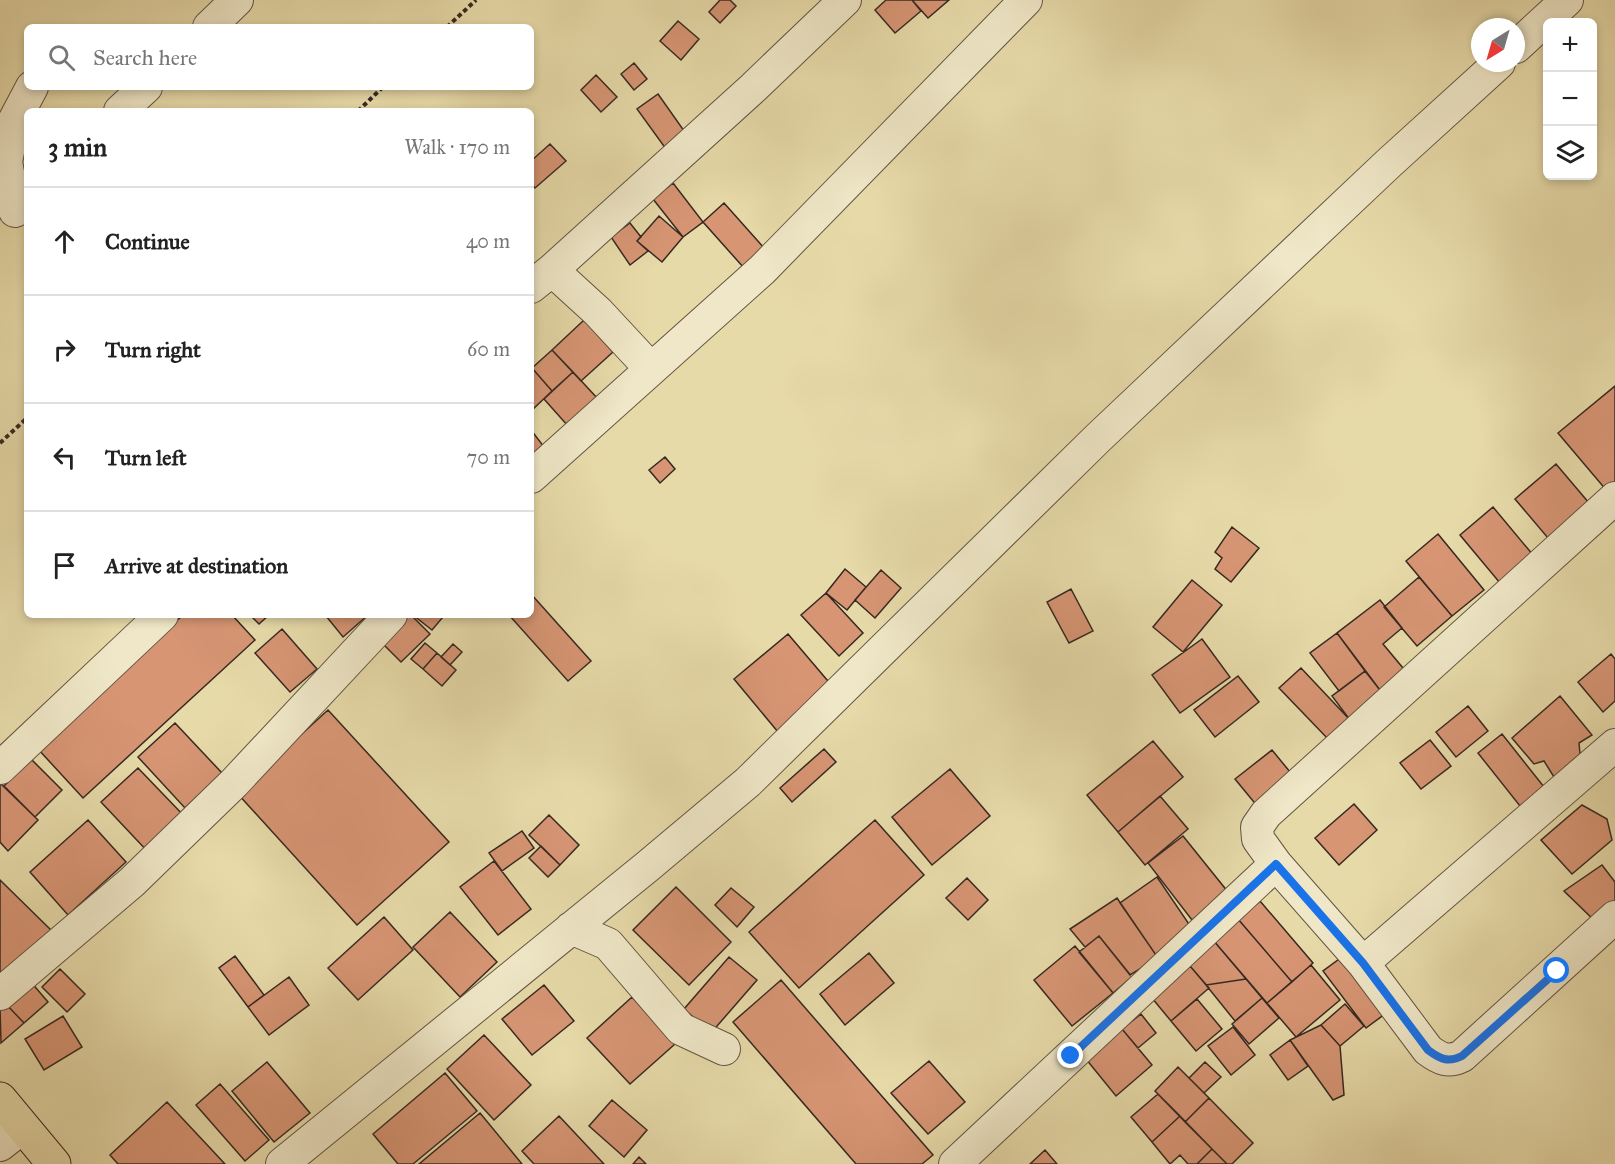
<!DOCTYPE html>
<html lang="en">
<head>
<meta charset="utf-8">
<style>
	body { margin:0; font-family:"IM FELL Great Primer",serif; background:#f2f2f2; color:#222 }
	.controls { position:absolute; right:18px; top:18px; display:grid; overflow:hidden; border-radius:9px; box-shadow:0 3px 9px #0003 }
	.controls button { width:54px; height:54px; display:grid; place-items:center; padding:0; border:0; border-bottom:2px solid #e0e0e0; background:#fff; color:#222; font:30px sans-serif }
	.compass { position:absolute; left:1471px; top:18px; width:54px; height:54px; border-radius:50%; background:#fff; box-shadow:0 3px 9px #0003; rotate:217deg }
	.stop { position:absolute; width:18px; height:18px; margin:-14px; border:4px solid #1a73e8; border-radius:50%; background:#fff }
	.stop.end { background:#1a73e8; border-color:#fff; box-shadow:0 2px 6px #0008 }
	.list { margin:0; padding:0; list-style:none }
	h2 { display:flex; justify-content:space-between; align-items:center; height:78px; margin:0; padding:0 24px; font-size:26px }
	h2 small { font-size:20px; font-weight:400; color:#767676 }
	.list li { display:grid; grid-template-columns:39px 1fr auto; gap:18px; align-items:center; box-sizing:border-box; height:108px; padding:0 24px; border-top:2px solid #e0e0e0 }
	.list b { display:block; font-size:22px; white-space:nowrap }
	.list em { font-size:20px; font-style:normal; color:#767676 }
	.icon { flex:none; width:33px; height:33px; fill:none; stroke:currentColor; stroke-width:2; stroke-linecap:round; stroke-linejoin:round }
	.map { position:relative; flex:none; width:1615px; height:1164px; overflow:hidden }
	.search { position:absolute; background:#fff; box-shadow:0 3px 9px #0003; left:24px; top:24px; width:510px; height:66px; display:flex; align-items:center; gap:15px; box-sizing:border-box; padding:0 21px; border-radius:9px; color:#767676; font-size:22px }
	.panel { position:absolute; background:#fff; box-shadow:0 3px 9px #0003; left:24px; top:108px; width:510px; height:510px; border-radius:9px }
	.map>svg:first-child { display:block }
	.building { fill:#d79574; stroke:#362922; stroke-width:1.5 }
	.lines { fill:none; stroke-linecap:round; stroke-linejoin:round }
	.minor-casing { stroke:#625544; stroke-width:34 }
	.highway-casing { stroke:#362922; stroke-width:35 }
	.path { stroke:#362922; stroke-width:4; stroke-dasharray:4.5 3; stroke-linecap:butt }
	.minor { stroke:#efe7c7; stroke-width:32 }
	.highway { stroke:#e7daa9; stroke-width:33 }
	.route { stroke:#1a73e8; stroke-width:8 }
</style>
</head>
<body>
<div class="map">
<svg width="1615" height="1164" viewBox="0 0 1615 1164">
	<rect width="100%" height="100%" fill="#e7daa9"/>
	<filter id="stains"><feTurbulence type="fractalNoise" baseFrequency=".00333" numOctaves="4"/><feColorMatrix values="0 0 0 0 .2 0 0 0 0 .09 0 0 0 0 .02 0 0 0 .5 -.17"/></filter>
	<radialGradient id="worn" r=".72"><stop offset=".6" stop-color="#630" stop-opacity="0"/><stop offset="1" stop-color="#630" stop-opacity=".3"/></radialGradient>
	<path class="building" d="M720,0H730L736,6L720,23L709,12Z
		M886,0H912L921,11L895,33L875,10Z
		M912,0H949L928,18Z
		M678,21L699,39L681,60L660,41Z
		M634,63L647,79L634,90L621,74Z
		M596,75L617,97L601,112L581,90Z
		M658,94L687,135L666,149L637,109Z
		M550,144L566,161L535,188L531,183V161Z
		M673,183L703,222L683,237L653,199Z
		M724,203L765,249L744,268L703,222Z
		M659,216L683,237L662,262L637,241Z
		M630,223L641,237L637,241L648,251L630,265L611,237Z
		M584,320L613,352L581,381L552,350Z
		M552,350L573,372L552,391L532,368Z
		M532,368L552,391L531,411V369Z
		M573,372L598,399L568,426L544,399Z
		M1615,386V484L1607,491L1558,433Z
		M531,430L548,452L531,465Z
		M665,457L675,469L660,483L649,470Z
		M1556,464L1589,503L1548,538L1515,499Z
		M1493,507L1533,555L1500,583L1460,535Z
		M1232,527L1259,548L1231,582L1215,569L1222,558L1215,552Z
		M1438,534L1484,590L1452,616L1406,561Z
		M845,569L866,587L847,610L826,593Z
		M881,570L901,588L875,618L855,600Z
		M1419,577L1452,616L1417,646L1384,607Z
		M1192,580L1222,605L1183,652L1153,627Z
		M1071,589L1093,631L1069,643L1047,602Z
		M826,593L863,633L839,656L801,615Z
		M531,594L591,661L568,681L509,615H531Z
		M1380,600L1402,628L1383,644L1408,674L1383,694L1337,633Z
		M183,615H232L255,640L83,798L38,749Z
		M250,615H269L259,624Z
		M327,615H368L343,637L326,616Z
		M401,615H411L430,634L401,662L377,638Z
		M413,615H439L443,617L432,630Z
		M282,629L317,669L290,692L255,653Z
		M1337,633L1365,671L1339,691L1310,653Z
		M788,634L833,687L778,732L734,679Z
		M1202,639L1230,677L1180,713L1152,675Z
		M425,643L437,653L423,669L411,659Z
		M453,644L462,652L450,665L441,657Z
		M437,653L456,670L442,686L423,669Z
		M1611,654L1615,659V701L1603,712L1578,682Z
		M1301,668L1350,720L1329,740L1279,688Z
		M1365,671L1383,694L1350,720L1332,696Z
		M1238,676L1259,702L1215,737L1194,710Z
		M1560,696L1592,735L1579,743L1580,754L1554,777L1544,761L1534,764L1512,738Z
		M1468,706L1488,731L1456,757L1436,732Z
		M328,710L449,842L357,925L237,793Z
		M175,723L222,773L185,808L138,757Z
		M1502,734L1544,787L1520,806L1478,753Z
		M1430,740L1451,766L1421,789L1400,763Z
		M1153,741L1183,777L1118,832L1087,795Z
		M824,749L836,762L792,802L780,788Z
		M1272,750L1295,778L1258,807L1235,779Z
		M31,759L62,790L35,817L4,786Z
		M138,768L186,818L149,853L101,802Z
		M950,769L990,816L932,865L892,817Z
		M0,783L38,820L8,851L0,842Z
		M1160,796L1188,829L1145,865L1118,832Z
		M1354,804L1377,830L1339,865L1315,838Z
		M1582,805L1607,819L1612,840L1572,874L1541,840Z
		M549,815L579,845L560,865L529,835Z
		M88,820L126,862L68,915L30,872Z
		M875,820L924,875L799,988L749,932Z
		M522,831L534,848L502,871L489,853Z
		M1183,836L1228,892L1192,920L1148,863Z
		M541,846L560,865L548,877L529,858Z
		M494,861L531,909L498,935L460,887Z
		M1602,865L1615,882V910L1598,924L1564,891Z
		M1157,877L1195,933L1158,958L1120,903Z
		M967,878L988,900L968,920L946,898Z
		M0,880L55,934L0,979Z
		M676,887L731,942L689,985L633,930Z
		M731,888L754,907L737,927L715,905Z
		M1117,898L1158,958L1130,975L1099,936L1085,947L1070,929Z
		M1260,901L1313,963L1292,982L1238,919Z
		M450,912L497,962L460,997L413,947Z
		M384,917L413,950L358,1000L328,968Z
		M1238,919L1292,982L1267,1003L1213,940Z
		M1099,936L1132,977L1113,993L1079,952Z
		M1213,940L1246,979L1206,985L1190,966Z
		M1075,946L1113,993L1072,1026L1034,980Z
		M869,953L894,983L845,1025L820,994Z
		M1346,954L1389,1011L1366,1028L1323,971Z
		M235,956L264,995L248,1007L219,968Z
		M729,957L757,980L711,1033L684,1009Z
		M1311,965L1340,1000L1296,1037L1267,1003Z
		M1190,966L1209,988L1171,1021L1152,998Z
		M60,969L85,994L67,1012L42,987Z
		M289,977L309,1005L269,1035L248,1007Z
		M1246,979L1262,998L1235,1021L1206,985Z
		M781,980L933,1155L922,1164H856L733,1022Z
		M30,981L48,1002L24,1023L5,1003Z
		M544,985L574,1021L532,1055L502,1019Z
		M632,997L675,1044L630,1084L587,1038Z
		M1262,998L1279,1018L1249,1044L1232,1024Z
		M1197,999L1222,1029L1196,1051L1171,1021Z
		M5,1003L24,1023L1,1043L0,1007Z
		M1345,1004L1364,1026L1340,1046L1321,1025Z
		M1141,1014L1156,1033L1138,1048L1122,1029Z
		M63,1016L82,1047L44,1070L25,1039Z
		M1321,1025L1340,1046L1344,1095L1333,1100L1290,1040Z
		M1233,1027L1255,1055L1231,1075L1208,1046Z
		M1122,1029L1152,1065L1116,1096L1086,1059Z
		M484,1035L531,1085L494,1120L447,1069Z
		M1290,1040L1308,1066L1288,1080L1270,1055Z
		M929,1061L965,1102L928,1134L891,1093Z
		M267,1062L310,1113L274,1142L232,1091Z
		M1205,1062L1221,1077L1204,1093L1189,1078Z
		M1178,1067L1209,1098L1185,1122L1155,1091Z
		M445,1073L477,1111L413,1164H398L373,1134Z
		M220,1084L269,1140L245,1161L196,1105Z
		M1158,1094L1180,1116L1152,1142L1131,1117Z
		M1209,1098L1253,1143L1232,1164H1227L1185,1122Z
		M612,1100L647,1130L624,1157L589,1126Z
		M167,1102L225,1164H118L110,1155Z
		M480,1113L522,1164H419Z
		M559,1116L604,1164H534L522,1151Z
		M1180,1116L1212,1149L1197,1164H1188L1180,1155L1170,1164L1152,1142Z
		M1212,1149L1227,1164H1197Z
		M1045,1150L1057,1164H1030Z
		M639,1157L646,1164H633Z"/>
	<g class="lines">
		<g class="minor-casing">
			<path id="minor" d="M209,27L237,0
				M1516,47L1567,0
				M120,111L146,87
				M15,211L6,162L14,121L32,87
				M531,287L552,270
				M651,369L598,312L552,270L753,88L845,0
				M531,477L762,270L1026,0
				M1615,498L1266,814L1257,827L1258,839L1276,864L1363,963L1428,1050C1440,1059 1448,1063 1462,1056L1615,917
				M0,768L162,615
				M571,928L608,944L681,1029L724,1049
				M1363,963L1615,745
				M0,994L132,882L234,783L391,615
				M0,1145L23,1127
				M282,1164L648,866L748,782L1098,438L1389,163L1499,63
				M955,1164L1276,864"/>
		</g>
		<g class="highway-casing">
			<path id="highway" d="M0,1099L54,1164"/>
		</g>
		<path class="path" d="M447,27L476,0
			M358,111L383,87
			M0,443L27,418"/>
		<use href="#minor" class="minor"/>
		<use href="#highway" class="highway"/>
	</g>
	<g class="lines">
		<path class="route" d="M1071,1056L1276,864L1363,963L1428,1050C1440,1059 1448,1063 1462,1056L1557,971"/>
	</g>
	<rect width="100%" height="100%" filter="url(#stains)"/>
	<rect width="100%" height="100%" fill="url(#worn)"/>
</svg>
<div class="controls">
<button>+</button>
<button>−</button>
<button><svg class="icon" aria-label="layers" viewBox="0 0 24 24"><path d="M12 4l9 5-9 5-9-5zM3 14l9 5 9-5"/></svg></button>
</div>
<svg class="compass" viewBox="-18 -18 36 36"><path d="M0-13l5 13h-10z" fill="#e53935"/><path d="M0 13l5-13h-10z" fill="#767676"/></svg>
<div class="stop" style="left:1557px;top:971px"></div>
<div class="stop end" style="left:1071px;top:1056px"></div>
<div class="search"><svg class="icon" aria-label="search" viewBox="0 0 24 24"><circle cx="10" cy="10" r="6"/><path d="M15 15l6 6"/></svg>Search here</div>
<section class="panel">
<h2>3 min<small>Walk · 170 m</small></h2>
<ul class="list">
<li><svg class="icon" aria-label="ahead" viewBox="0 0 24 24"><path d="M12 20V5M6 11l6-6 6 6"/></svg><div><b>Continue</b></div><em>40 m</em></li>
<li><svg class="icon" aria-label="right" viewBox="0 0 24 24"><path d="M7 20v-9h11M14 6l5 5-5 5"/></svg><div><b>Turn right</b></div><em>60 m</em></li>
<li><svg class="icon" aria-label="left" viewBox="0 0 24 24"><path d="M17 20v-9H6M10 6l-5 5 5 5"/></svg><div><b>Turn left</b></div><em>70 m</em></li>
<li><svg class="icon" aria-label="arrive" viewBox="0 0 24 24"><path d="M6 21V4h12l-3 4 3 4H6"/></svg><div><b>Arrive at destination</b></div></li>
</ul>
</section>
</div>
</body>
</html>
